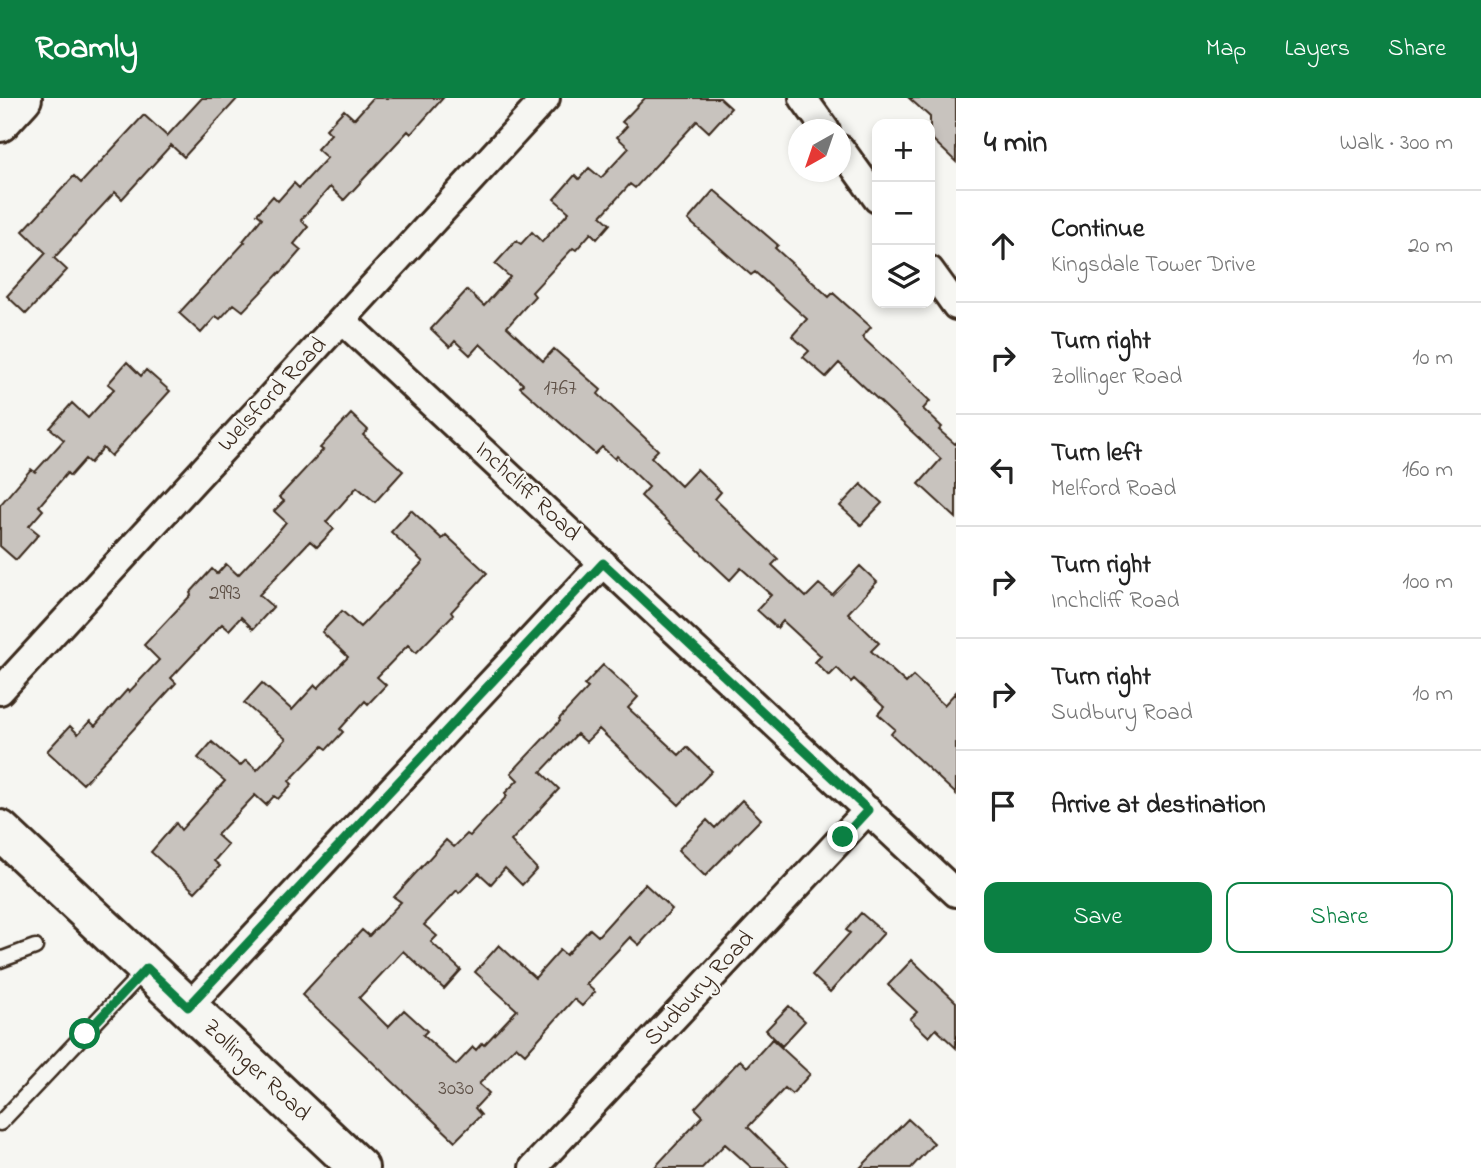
<!DOCTYPE html>
<html lang="en">
<head>
<meta charset="utf-8">
<style>
	body { margin:0; font-family:"Indie Flower",sans-serif; background:#f6f6f6; color:#222 }
	.controls { position:absolute; right:21px; top:21px; display:grid; overflow:hidden; border-radius:14px; box-shadow:0 4px 10px #0003 }
	.controls button { width:63px; height:63px; display:grid; place-items:center; padding:0; border:0; border-bottom:2px solid #e0e0e0; background:#fff; color:#222; font:35px sans-serif }
	.compass { position:absolute; left:788px; top:21px; width:63px; height:63px; border-radius:50%; background:#fff; box-shadow:0 4px 10px #0003; rotate:220deg }
	.stop { position:absolute; width:21px; height:21px; margin:-16px; border:5px solid #0b8043; border-radius:50%; background:#fff }
	.stop.end { background:#0b8043; border-color:#fff; box-shadow:0 2px 7px #0008 }
	.list { margin:0; padding:0; list-style:none }
	h2 { display:flex; justify-content:space-between; align-items:center; height:91px; margin:0; padding:0 28px; font-size:30px }
	h2 small { font-size:23px; font-weight:400; color:#767676 }
	.list li { display:grid; grid-template-columns:46px 1fr auto; gap:21px; align-items:center; box-sizing:border-box; height:112px; padding:0 28px; border-top:2px solid #e0e0e0 }
	.list b { display:block; font-size:26px; white-space:nowrap }
	.list p { margin:0; font-size:23px; white-space:nowrap; color:#767676 }
	.list em { font-size:23px; font-style:normal; color:#767676 }
	.actions { display:flex; gap:14px; padding:21px 28px }
	.actions a { flex:1; padding:16px 0; border:2px solid #0b8043; border-radius:14px; text-align:center; font-size:24px; color:#0b8043 }
	.actions .main { background:#0b8043; color:#fff }
	.icon { flex:none; width:38px; height:38px; fill:none; stroke:currentColor; stroke-width:2; stroke-linecap:round; stroke-linejoin:round }
	.map { position:relative; flex:none; width:956px; height:1070px; overflow:hidden }
	header { display:flex; align-items:center; gap:42px; box-sizing:border-box; height:98px; padding:0 35px; background:#0b8043; color:#fff }
	header strong { font-size:33px }
	nav { display:flex; gap:38px; margin-inline-start:auto; font-size:24px }
	main { display:flex }
	aside { flex:1; background:#fff }
	.map>svg:first-child { display:block }
	.building { fill:#c8c3be; stroke:#3b2a1e; stroke-width:2 }
	.lines { fill:none; stroke-linecap:round; stroke-linejoin:round }
	.lane-casing { stroke:#3b2a1e; stroke-width:19 }
	.street-casing { stroke:#3b2a1e; stroke-width:32 }
	.secondary-casing { stroke:#3b2a1e; stroke-width:44 }
	.primary-casing { stroke:#3b2a1e; stroke-width:44 }
	.lane { stroke:#f6f6f2; stroke-width:14 }
	.street { stroke:#f6f6f2; stroke-width:26 }
	.secondary { stroke:#f6f6f2; stroke-width:38 }
	.primary { stroke:#f6f6f2; stroke-width:38 }
	.route { stroke:#0b8043; stroke-width:9 }
	.labels { text-anchor:middle; dominant-baseline:central; stroke-width:5; stroke-linejoin:round; paint-order:stroke }
	.number-label { font-size:21px; fill:#5e5046 }
	.street-label { font-size:24px; fill:#3b2a1e; stroke:#f6f6f2 }
</style>
</head>
<body>
<header>
<strong>Roamly</strong>
<nav><a>Map</a><a>Layers</a><a>Share</a></nav>
</header>
<main>
<div class="map">
<svg width="956" height="1070" viewBox="0 0 956 1070">
	<rect width="100%" height="100%" fill="#f6f6f2"/>
	<filter id="ink" filterUnits="userSpaceOnUse"><feTurbulence type="fractalNoise" baseFrequency=".0143" numOctaves="2"/><feDisplacementMap in="SourceGraphic" scale="14" xChannelSelector="R" yChannelSelector="G"/><feConvolveMatrix kernelMatrix="1 2 1 2 8 2 1 2 1" color-interpolation-filters="sRGB"/></filter>
	<g filter="url(#ink)">
		<path class="building" d="M202,0H238L184,59L171,47L122,101L115,94L54,160L67,172L26,216L7,198L46,155L23,133L74,78L81,85L144,17L167,38Z
			M373,0H443L411,36L408,33L344,102L330,89L301,122L308,129L294,146L301,152L281,175L280,174L243,213L234,206L220,221L216,218L201,235L179,215L245,144L243,143L262,120L257,116L273,98L278,103L294,85L299,90L327,60L317,51L331,36L326,31L344,12L354,21Z
			M645,0H720L731,10L709,34L697,23L635,90L630,86L601,118L610,126L597,141L591,135L576,152L573,150L532,194L535,198L507,229L543,263L554,251L601,292L598,296L658,352L651,359L681,388L697,371L721,394L715,401L778,461L772,467L806,499L819,486L832,497L860,468L877,484L848,515L879,545L871,553L906,585L913,578L944,607L956,594V696L891,636L895,631L878,616L884,609L854,581L851,584L837,570L829,578L815,564L821,558L783,523L777,530L757,512L771,497L741,470L730,482L641,398L649,389L617,358L615,361L602,349L595,356L520,289L523,286L480,246L470,257L455,243L450,249L431,231L467,192L484,208L510,179L495,166L516,143L521,146L532,134L542,144L569,114L554,101L575,77L579,81L589,70L601,80L629,50L617,39L627,28L622,24Z
			M909,0H956V64L930,39V19Z
			M714,92L778,147L775,150L829,199L833,195L871,229L862,239L930,303L923,311L942,329L939,332L955,346L956,345V420L919,386L941,361L839,265L826,279L803,259L809,253L792,238L807,221L755,174L751,177L688,122Z
			M127,264L141,278L146,272L170,293L111,358L103,350L90,365L85,361L70,378L67,375L39,408L43,412L29,428L39,436L16,462L0,448V407L31,371L35,374L64,342L50,330L72,305L88,320L114,291L108,286Z
			M351,316L368,332L363,337L403,373L375,404L357,389L326,424L334,431L317,449L310,443L259,497L273,509L253,531L241,519L229,532L222,526L171,580L176,585L83,686L47,653L70,628L78,636L90,623L95,628L127,592L129,594L159,562L144,547L191,497L190,495L212,471L217,476L226,466L238,477L272,441L286,424L274,413L284,403L279,399L323,352L320,350Z
			M861,386L882,405L861,427L840,408Z
			M411,412L442,441L446,437L487,475L451,514L453,517L416,555L408,547L377,579L386,587L368,606L365,603L340,631L343,634L327,651L323,648L289,683L292,686L278,701L274,698L266,707L255,697L217,737L228,747L214,763L220,768L195,794L151,754L176,725L181,732L225,683L198,660L212,644L240,668L246,662L257,672L286,641L244,605L262,585L292,612L315,587L318,590L348,559L322,534L342,513L360,529L423,464L391,434Z
			M603,567L638,599L628,610L679,657L687,649L712,673L679,707L599,631L586,644L577,636L541,674L559,691L511,743L537,771L522,787L505,770L491,786L479,775L459,795L457,792L424,827L437,838L431,844L461,872L444,891L403,853L359,900L388,929L404,912L427,933L423,937L456,967L473,949L476,952L482,945L484,947L517,912L475,874L499,847L535,880L560,852L566,857L590,831L598,838L645,786L672,811L639,847L630,839L586,886L595,894L582,908L574,901L525,956L516,948L479,986L489,995L475,1010L481,1017L455,1043L302,897L362,832L369,838L401,804L394,799L446,742L454,749L467,736L470,738L507,698L505,695L518,682L511,675L560,623L559,621L588,590L584,587Z
			M742,702L761,721L705,778L678,752L707,722L715,730Z
			M861,815L884,835L830,894L812,877L850,835L846,832Z
			M912,862L956,904V950L936,931L929,939L910,921L917,914L888,887Z
			M789,908L805,923L782,948L766,932Z
			M772,941L810,976L792,996L785,990L748,1029L790,1070H752L725,1046L702,1070H654L703,1018L695,1010L740,962L747,969Z
			M908,1021L934,1045L911,1070H860Z"/>
		<g class="lines">
			<g class="lane-casing">
				<path id="lane" d="M0,862L35,849
					M0,1025L146,871"/>
			</g>
			<g class="street-casing">
				<path id="street" d="M803,0L826,32
					M841,51L877,101
					M930,172L956,208
					M342,222L956,795
					M0,593L546,0
					M188,909L603,465
					M533,1070L868,712"/>
			</g>
			<g class="secondary-casing">
				<path id="secondary" d="M0,732L359,1070"/>
			</g>
			<g class="primary-casing">
				<path id="primary" d="M0,24L22,0"/>
			</g>
			<use href="#lane" class="lane"/>
			<use href="#street" class="street"/>
			<use href="#secondary" class="secondary"/>
			<use href="#primary" class="primary"/>
		</g>
	</g>
	<g class="lines" filter="url(#ink)">
		<path class="route" d="M85,936L147,870L188,909L603,465L868,712L843,739"/>
	</g>
	<g class="labels">
		<g class="number-label">
			<text x="560" y="291">1767</text>
			<text x="225" y="496">2993</text>
			<text x="456" y="991">3030</text>
		</g>
		<g class="street-label">
			<text transform="translate(273 297) rotate(-47)">Welsford Road</text>
			<text transform="translate(527 394) rotate(43)">Inchcliff Road</text>
			<text transform="translate(700 891) rotate(-47)">Sudbury Road</text>
			<text transform="translate(256 973) rotate(43)">Zollinger Road</text>
		</g>
	</g>
</svg>
<div class="controls">
<button>+</button>
<button>−</button>
<button><svg class="icon" aria-label="layers" viewBox="0 0 24 24"><path d="M12 4l9 5-9 5-9-5zM3 14l9 5 9-5"/></svg></button>
</div>
<svg class="compass" viewBox="-18 -18 36 36"><path d="M0-13l5 13h-10z" fill="#e53935"/><path d="M0 13l5-13h-10z" fill="#767676"/></svg>
<div class="stop" style="left:85px;top:936px"></div>
<div class="stop end" style="left:843px;top:739px"></div>
</div>
<aside>
<h2>4 min<small>Walk · 300 m</small></h2>
<ul class="list">
<li><svg class="icon" aria-label="ahead" viewBox="0 0 24 24"><path d="M12 20V5M6 11l6-6 6 6"/></svg><div><b>Continue</b><p>Kingsdale Tower Drive</p></div><em>20 m</em></li>
<li><svg class="icon" aria-label="right" viewBox="0 0 24 24"><path d="M7 20v-9h11M14 6l5 5-5 5"/></svg><div><b>Turn right</b><p>Zollinger Road</p></div><em>10 m</em></li>
<li><svg class="icon" aria-label="left" viewBox="0 0 24 24"><path d="M17 20v-9H6M10 6l-5 5 5 5"/></svg><div><b>Turn left</b><p>Melford Road</p></div><em>160 m</em></li>
<li><svg class="icon" aria-label="right" viewBox="0 0 24 24"><path d="M7 20v-9h11M14 6l5 5-5 5"/></svg><div><b>Turn right</b><p>Inchcliff Road</p></div><em>100 m</em></li>
<li><svg class="icon" aria-label="right" viewBox="0 0 24 24"><path d="M7 20v-9h11M14 6l5 5-5 5"/></svg><div><b>Turn right</b><p>Sudbury Road</p></div><em>10 m</em></li>
<li><svg class="icon" aria-label="arrive" viewBox="0 0 24 24"><path d="M6 21V4h12l-3 4 3 4H6"/></svg><div><b>Arrive at destination</b></div></li>
</ul>
<div class="actions"><a class="main">Save</a><a>Share</a></div>
</aside>
</main>
</body>
</html>
